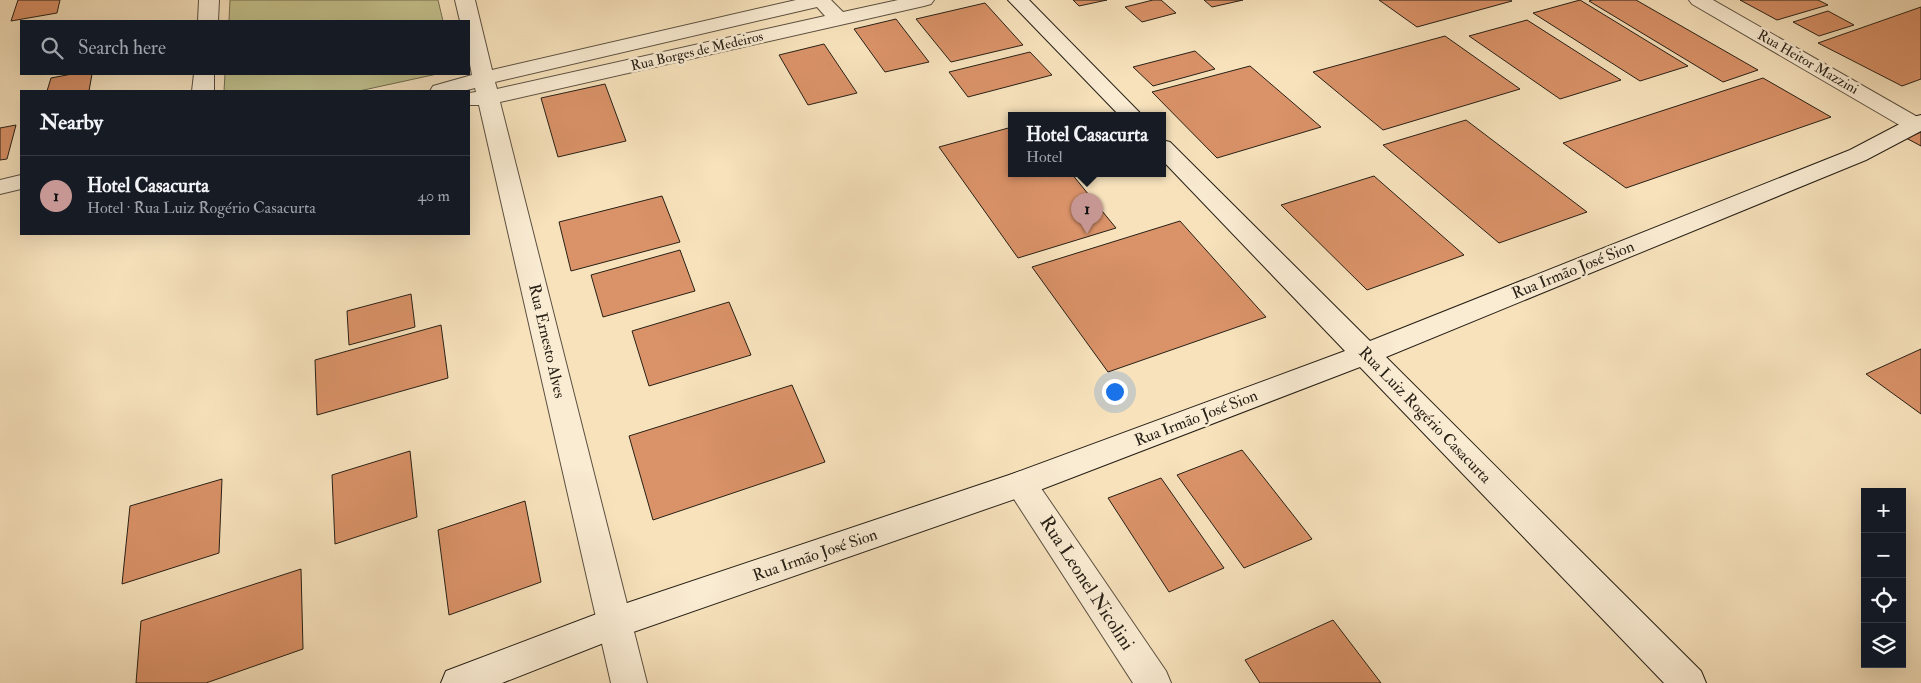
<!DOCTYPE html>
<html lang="en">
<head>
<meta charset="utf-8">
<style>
	body { margin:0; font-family:"IM FELL Double Pica",serif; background:#242831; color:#f1f3f6 }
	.controls { position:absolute; right:15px; bottom:15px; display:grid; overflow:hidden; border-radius:0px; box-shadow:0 5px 20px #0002 }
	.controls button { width:45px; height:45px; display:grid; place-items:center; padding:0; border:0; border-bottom:1px solid #363941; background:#171b24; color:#f1f3f6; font:25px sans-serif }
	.you { position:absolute; left:1114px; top:391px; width:18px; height:18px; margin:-12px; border:4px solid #fff; border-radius:50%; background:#1a73e8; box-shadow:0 0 0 8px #1a73e833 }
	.badge { display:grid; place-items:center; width:32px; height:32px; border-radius:50%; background:#c59692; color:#111; font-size:16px; font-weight:700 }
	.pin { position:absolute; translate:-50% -41px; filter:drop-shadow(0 1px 2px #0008) }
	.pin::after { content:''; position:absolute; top:26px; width:18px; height:15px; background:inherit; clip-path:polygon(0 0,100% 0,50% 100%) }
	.popup { position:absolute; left:1008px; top:112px; width:158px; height:65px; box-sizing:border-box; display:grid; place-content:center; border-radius:0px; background:#171b24; filter:drop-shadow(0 1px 4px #0005); font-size:16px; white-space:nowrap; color:#9ea1a6 }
	.popup b { font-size:19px; color:#f1f3f6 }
	.popup::after { content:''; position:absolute; left:50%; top:100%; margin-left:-10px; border:10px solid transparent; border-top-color:#171b24 }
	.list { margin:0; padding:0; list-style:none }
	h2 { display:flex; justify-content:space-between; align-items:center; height:65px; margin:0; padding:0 20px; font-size:21px }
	h2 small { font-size:16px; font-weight:400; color:#9ea1a6 }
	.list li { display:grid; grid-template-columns:32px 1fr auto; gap:15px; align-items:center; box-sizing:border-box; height:80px; padding:0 20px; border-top:1px solid #363941 }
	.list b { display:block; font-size:19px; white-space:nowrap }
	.list p { margin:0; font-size:16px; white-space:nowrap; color:#9ea1a6 }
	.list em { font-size:16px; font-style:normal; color:#9ea1a6 }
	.icon { flex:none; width:28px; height:28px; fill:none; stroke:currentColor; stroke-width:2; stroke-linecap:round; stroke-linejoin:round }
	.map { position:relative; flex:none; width:1921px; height:683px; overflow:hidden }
	.search { position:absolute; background:#171b24; box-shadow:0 5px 20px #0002; left:20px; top:20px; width:450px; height:55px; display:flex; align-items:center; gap:12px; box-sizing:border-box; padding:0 18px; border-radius:0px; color:#9ea1a6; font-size:19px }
	.panel { position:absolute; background:#171b24; box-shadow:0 5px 20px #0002; left:20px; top:90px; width:450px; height:145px; border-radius:0px }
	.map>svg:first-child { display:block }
	.green { fill:#c4c18c; stroke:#767051 }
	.building { fill:#da9268; stroke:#272016 }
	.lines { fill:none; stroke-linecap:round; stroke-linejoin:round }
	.street-casing { stroke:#5b5040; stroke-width:2 }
	.secondary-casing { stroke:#272016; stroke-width:2 }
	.street { fill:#faecd3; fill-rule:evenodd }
	.secondary { fill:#faecd3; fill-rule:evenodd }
	.labels { text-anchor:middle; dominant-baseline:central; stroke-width:5; stroke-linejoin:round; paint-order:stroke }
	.far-street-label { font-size:14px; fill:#272016; stroke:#faecd3 }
	.street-label { font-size:16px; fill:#272016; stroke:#faecd3 }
	.near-street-label { font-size:19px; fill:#272016; stroke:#faecd3 }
</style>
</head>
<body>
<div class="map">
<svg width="1921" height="683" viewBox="0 0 1921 683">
	<rect width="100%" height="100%" fill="#f7e2bc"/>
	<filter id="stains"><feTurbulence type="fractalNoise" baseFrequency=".004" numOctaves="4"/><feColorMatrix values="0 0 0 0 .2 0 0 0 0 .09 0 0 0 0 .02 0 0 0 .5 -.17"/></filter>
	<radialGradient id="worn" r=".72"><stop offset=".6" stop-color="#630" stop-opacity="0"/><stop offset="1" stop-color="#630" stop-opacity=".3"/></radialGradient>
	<path class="green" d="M230,0H438L443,21H229Z
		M225,74H437L359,91H224Z"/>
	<path class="building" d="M18,0H60L57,13L11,21Z
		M1073,0H1107L1079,6Z
		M1153,0H1161L1176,13L1142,22L1125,7Z
		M1204,0H1243L1212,7Z
		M1379,0H1510L1512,1L1417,27Z
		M1580,0L1688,66L1640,81L1533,13Z
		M1592,0H1636L1758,70L1723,82L1589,1Z
		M1740,0H1818L1828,5L1777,20Z
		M985,3L1023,45L951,62L916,19Z
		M1921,7V79L1902,86L1818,43Z
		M1828,11L1854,25L1819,36L1793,22Z
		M896,19L929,62L885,72L854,29Z
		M1527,20L1621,80L1560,99L1469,36Z
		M1445,36L1520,89L1383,130L1313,72Z
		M824,44L857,93L808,105L779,55Z
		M1195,51L1215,69L1153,86L1133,67Z
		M1030,52L1052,75L968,97L949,72Z
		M1250,66L1321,127L1217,158L1152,92Z
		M72,74H92L89,91H47L51,78Z
		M1763,78L1831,117L1626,188L1563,143Z
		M605,84L626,141L558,157L541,98Z
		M1466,120L1587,212L1499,243L1383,145Z
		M16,125L7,159L0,160V128Z
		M1012,127V173H1071L1116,228L1018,258L939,147Z
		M1921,132V146L1906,138Z
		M1374,176L1464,255L1367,290L1281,205Z
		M662,196L680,242L571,271L559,222Z
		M1180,221L1266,317L1108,372L1032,267Z
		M680,250L695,291L603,317L591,275Z
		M411,294L415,327L349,345L347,311Z
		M729,302L751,355L649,386L632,331Z
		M441,325L448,378L317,415L315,360Z
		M1921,349V414L1866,374Z
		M792,385L825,462L653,520L629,436Z
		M1242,450L1312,539L1244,568L1177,475Z
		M410,451L417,517L335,544L332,475Z
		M1161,478L1224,568L1169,592L1108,498Z
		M222,479L219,553L122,584L130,506Z
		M525,501L541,582L449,615L438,530Z
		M301,569L303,649L206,683H136L141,621Z
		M1333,620L1381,683H1260L1245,660Z"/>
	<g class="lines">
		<g class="street-casing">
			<path id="street" d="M199,0H219L218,21H198Z
				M455,0H475L492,70L796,0H831L843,12L898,0H934L931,4L924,6L500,102L647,683H611L479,105H469V93L476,92L475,88L463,91H430L433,86L472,75L469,59V21H460ZM817,7L825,16L497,89L495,82Z
				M1689,0H1713L1921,119V130L1916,132L1908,130L1692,4Z
				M194,74H214V91H192Z
				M21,175V189L0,194V180Z
				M1021,471L1032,475L1166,671L1171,683H1133L1010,493L1006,484L1010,475Z"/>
		</g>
		<g class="secondary-casing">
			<path id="secondary" d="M1008,0H1029L1142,115H1119Z
				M1921,115V131L1866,160L1386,357L1701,671L1706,683H1664L1360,367L1032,493L619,637L502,683H441L446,671L615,607L1012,474L1345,351L1162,160V140L1170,142L1370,341L1850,150L1913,117Z"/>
		</g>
		<use href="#street" class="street"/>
		<use href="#secondary" class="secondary"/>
	</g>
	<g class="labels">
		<g class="far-street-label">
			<text transform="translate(697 51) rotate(-13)">Rua Borges de Medeiros</text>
			<text transform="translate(1808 62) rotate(30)">Rua Heitor Mazzini</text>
		</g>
		<g class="street-label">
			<text transform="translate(1573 270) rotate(-22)">Rua Irmão José Sion</text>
			<text transform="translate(547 341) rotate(77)">Rua Ernesto Alves</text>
			<text transform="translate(1425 415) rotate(46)">Rua Luiz Rogério Casacurta</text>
			<text transform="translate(1196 418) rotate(-21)">Rua Irmão José Sion</text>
			<text transform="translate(815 555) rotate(-19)">Rua Irmão José Sion</text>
		</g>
		<g class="near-street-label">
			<text transform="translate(1087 583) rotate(57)">Rua Leonel Nicolini</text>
		</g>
	</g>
	<rect width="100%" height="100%" filter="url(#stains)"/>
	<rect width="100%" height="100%" fill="url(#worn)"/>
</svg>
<div class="controls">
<button>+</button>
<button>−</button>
<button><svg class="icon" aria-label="locate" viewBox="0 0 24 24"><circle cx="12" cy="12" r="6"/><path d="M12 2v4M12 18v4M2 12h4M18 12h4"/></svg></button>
<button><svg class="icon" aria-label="layers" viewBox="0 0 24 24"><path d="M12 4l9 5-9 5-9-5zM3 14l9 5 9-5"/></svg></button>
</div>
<div class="you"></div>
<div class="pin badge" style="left:1087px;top:234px">1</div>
<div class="popup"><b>Hotel Casacurta</b>Hotel</div>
<div class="search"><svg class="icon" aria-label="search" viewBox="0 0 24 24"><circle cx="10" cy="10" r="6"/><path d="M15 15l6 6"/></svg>Search here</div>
<section class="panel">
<h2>Nearby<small></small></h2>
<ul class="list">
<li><span class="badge">1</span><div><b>Hotel Casacurta</b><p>Hotel · Rua Luiz Rogério Casacurta</p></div><em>40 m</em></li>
</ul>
</section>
</div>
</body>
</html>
